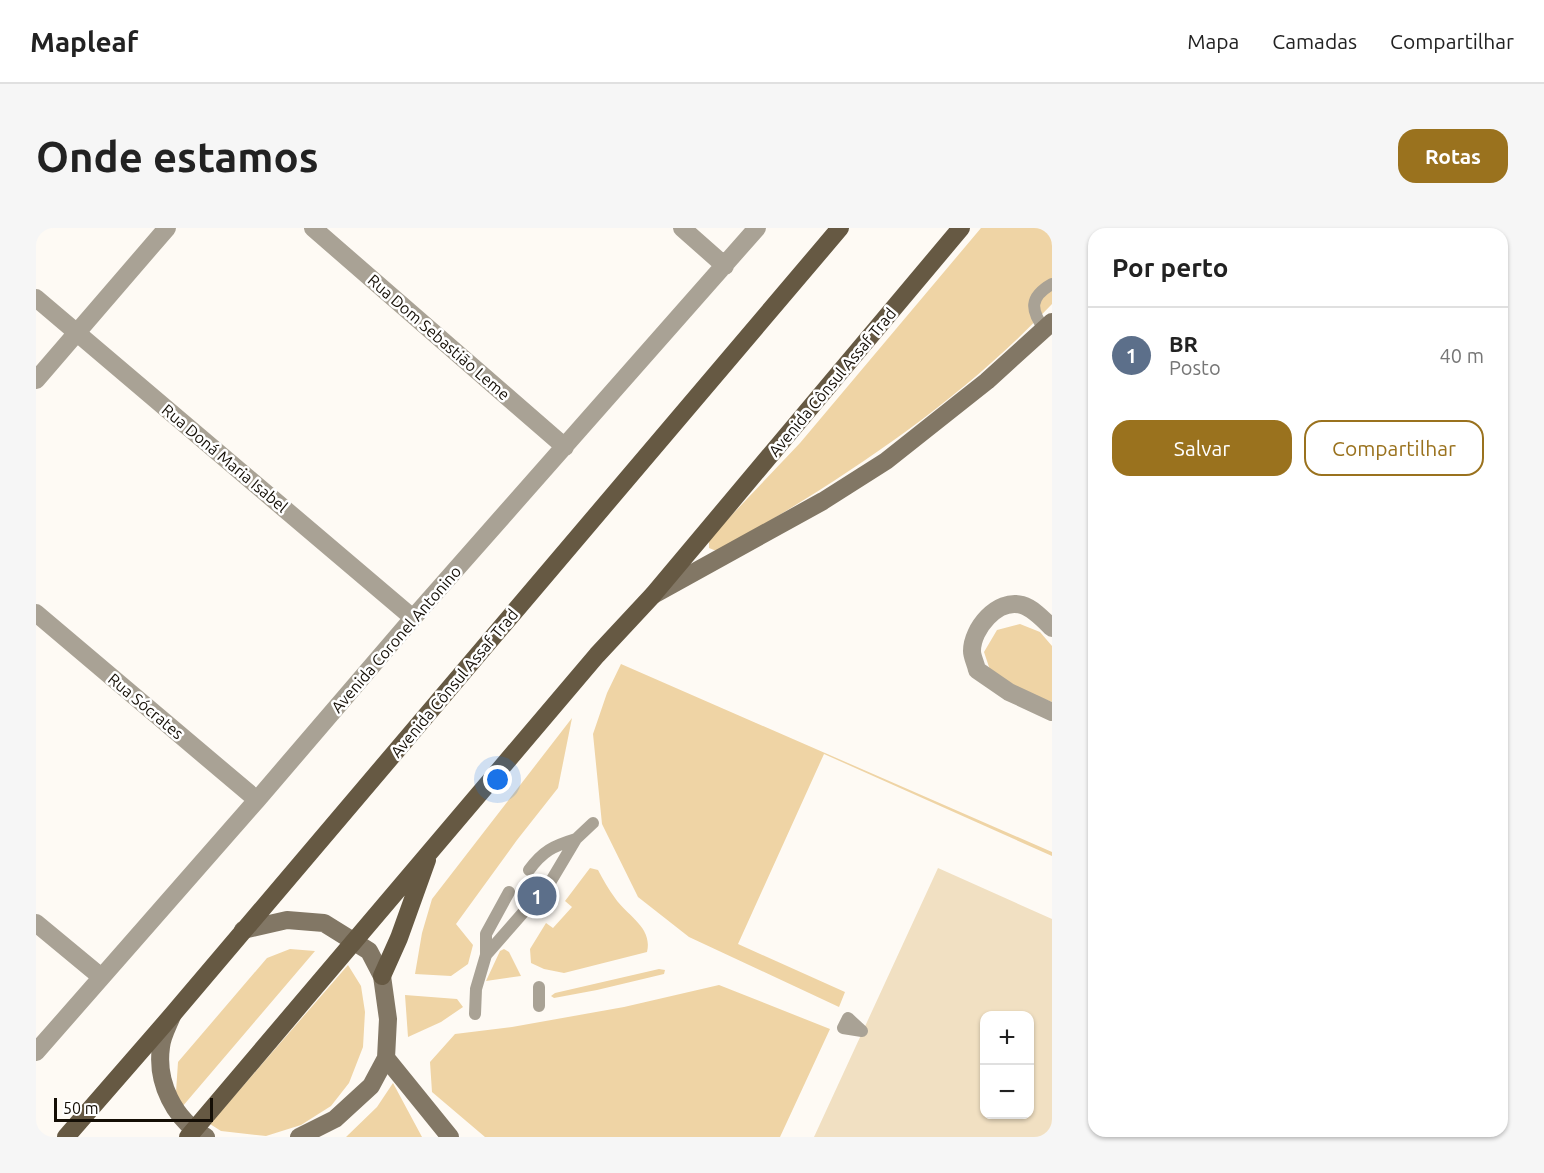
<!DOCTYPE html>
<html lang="pt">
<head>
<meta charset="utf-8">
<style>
	body { margin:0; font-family:Ubuntu,sans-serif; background:#f6f6f6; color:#222 }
	.controls { position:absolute; right:18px; bottom:18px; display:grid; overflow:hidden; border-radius:12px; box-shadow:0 2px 4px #0004 }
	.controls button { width:54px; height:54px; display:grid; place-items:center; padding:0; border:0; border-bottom:2px solid #e0e0e0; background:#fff; color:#222; font:30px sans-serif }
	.scale { position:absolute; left:18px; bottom:15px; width:159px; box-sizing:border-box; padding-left:6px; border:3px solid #140e05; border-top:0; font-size:16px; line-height:21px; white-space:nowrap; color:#140e05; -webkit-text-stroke:4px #fff; paint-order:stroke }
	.you { position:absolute; left:462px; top:552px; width:21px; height:21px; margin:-15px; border:4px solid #fff; border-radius:50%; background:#1a73e8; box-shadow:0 0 0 9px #1a73e833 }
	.badge { display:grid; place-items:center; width:39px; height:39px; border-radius:50%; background:#9a721e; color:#fff; font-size:20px; font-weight:700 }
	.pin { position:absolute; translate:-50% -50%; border:3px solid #fff; box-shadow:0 2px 6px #0006 }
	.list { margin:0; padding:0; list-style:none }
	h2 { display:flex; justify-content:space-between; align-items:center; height:78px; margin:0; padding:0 24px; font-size:26px }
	h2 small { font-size:20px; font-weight:400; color:#767676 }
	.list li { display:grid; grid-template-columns:39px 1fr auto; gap:18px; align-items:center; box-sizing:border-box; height:96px; padding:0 24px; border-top:2px solid #e0e0e0 }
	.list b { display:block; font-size:22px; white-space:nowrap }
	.list p { margin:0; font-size:20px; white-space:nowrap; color:#767676 }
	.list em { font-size:20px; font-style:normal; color:#767676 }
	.actions { display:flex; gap:12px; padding:18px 24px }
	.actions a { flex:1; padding:14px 0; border:2px solid #9a721e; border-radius:18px; text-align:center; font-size:21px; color:#9a721e }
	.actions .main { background:#9a721e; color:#fff }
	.map { position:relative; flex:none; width:1016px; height:909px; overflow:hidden; border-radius:18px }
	header { display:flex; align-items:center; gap:36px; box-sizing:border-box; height:84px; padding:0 30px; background:#fff; border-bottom:2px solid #e0e0e0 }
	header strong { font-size:28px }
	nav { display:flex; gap:33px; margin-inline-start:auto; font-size:21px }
	.intro { display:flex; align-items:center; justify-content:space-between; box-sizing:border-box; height:144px; padding:0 36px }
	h1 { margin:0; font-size:42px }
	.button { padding:15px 27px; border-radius:18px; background:#9a721e; color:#fff; font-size:21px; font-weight:700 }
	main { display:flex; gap:36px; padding:0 36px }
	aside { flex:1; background:#fff; border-radius:18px; box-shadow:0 2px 4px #0004 }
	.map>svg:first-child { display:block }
	.green { fill:#efd4a5 }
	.building { fill:#f1e0c2; fill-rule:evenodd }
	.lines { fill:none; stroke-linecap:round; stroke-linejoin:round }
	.lane { stroke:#a9a295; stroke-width:12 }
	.street { stroke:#a9a295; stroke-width:18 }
	.secondary { stroke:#827765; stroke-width:18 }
	.primary { stroke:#665943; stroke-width:18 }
	.labels { text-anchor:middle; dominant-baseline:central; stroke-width:5; stroke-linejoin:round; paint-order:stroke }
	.street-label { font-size:16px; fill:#140e05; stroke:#fff }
</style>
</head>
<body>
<header>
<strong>Mapleaf</strong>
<nav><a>Mapa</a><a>Camadas</a><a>Compartilhar</a></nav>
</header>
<div class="intro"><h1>Onde estamos</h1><a class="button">Rotas</a></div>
<main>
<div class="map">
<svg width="1016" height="909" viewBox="0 0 1016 909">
	<rect width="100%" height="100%" fill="#fefaf4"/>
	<path class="green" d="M945,0H1016V76C921,177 804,253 684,322H678L673,320V311L764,215Z
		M984,396L1004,404L1016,418V474L982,461L954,442L948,424L961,402Z
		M585,436L1016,624V628L788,526L702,716L809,764L803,779L653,709L602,669L566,596L557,506L571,465Z
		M536,490L522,560L481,612L420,696L437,717L432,736L415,748L379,746L386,705L396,671Z
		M554,640L562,642C567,651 572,661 579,670C591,688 617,699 611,724L528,745L508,741L495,735L494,721L510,695L517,700L536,679L529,673Z
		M254,721L279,723L146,879L140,864L142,834L231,730Z
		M468,721L473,724L485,748L450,753L464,723Z
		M312,737L325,758L329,784L327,819L313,855L295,878L265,897L230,908L185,903L174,896Z
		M623,741L629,742L628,746L561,762L518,770L515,768L519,765Z
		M683,757L794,801L744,909H449L396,864L394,834L419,806L476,799L588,779Z
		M369,767L421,771L427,779L405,794L372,809Z
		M357,855L386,909H310L341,879Z"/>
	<path class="building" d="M902,640L1016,691V909H778ZM948,788H993V886H948Z"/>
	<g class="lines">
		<path class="lane" d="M1009,102C994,82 993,69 1016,56
			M493,642C507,623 517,618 540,611
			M512,658L540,611L557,595
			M450,727V706L473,664
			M503,759V778
			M439,786L440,761L450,727L492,679
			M812,790L826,803L807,800Z"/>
		<path class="street" d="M277,0L529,219
			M646,0L689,38
			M0,70L377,390
			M0,152L131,0
			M0,385L221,572
			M1016,400C1008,392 997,380 986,377C961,370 936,401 936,423C936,429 940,436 941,442L973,464L1016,484
			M0,695L64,748
			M0,824L221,572L377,390L721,0"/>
		<path class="secondary" d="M617,367L787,273L850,233L951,153L1016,94
			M207,702L251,692L288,695L333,723L346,748L352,791L350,830L335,858L299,891L263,909
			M136,788C132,798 126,808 125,819C120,854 138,892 170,909
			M350,830L414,909"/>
		<path class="primary" d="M346,748L363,710L391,632
			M30,909L137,786L804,0
			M152,909L561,427L616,368L925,0"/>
	</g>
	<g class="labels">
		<g class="street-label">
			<text transform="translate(403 109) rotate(41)">Rua Dom Sebastião Leme</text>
			<text transform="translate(796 154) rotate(-50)">Avenida Cônsul Assaf Trad</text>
			<text transform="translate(189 230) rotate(40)">Rua Doná Maria Isabel</text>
			<text transform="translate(360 411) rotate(-49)">Avenida Coronel Antonino</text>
			<text transform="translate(418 455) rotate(-50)">Avenida Cônsul Assaf Trad</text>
			<text transform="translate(110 478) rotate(40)">Rua Sócrates</text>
		</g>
	</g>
</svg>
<div class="controls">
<button>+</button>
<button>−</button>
</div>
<div class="scale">50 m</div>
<div class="you"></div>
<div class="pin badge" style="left:501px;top:668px;background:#5c6f8a">1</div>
</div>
<aside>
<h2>Por perto<small></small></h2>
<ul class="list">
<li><span class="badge" style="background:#5c6f8a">1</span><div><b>BR</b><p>Posto</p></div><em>40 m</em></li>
</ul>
<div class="actions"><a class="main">Salvar</a><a>Compartilhar</a></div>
</aside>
</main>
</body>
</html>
